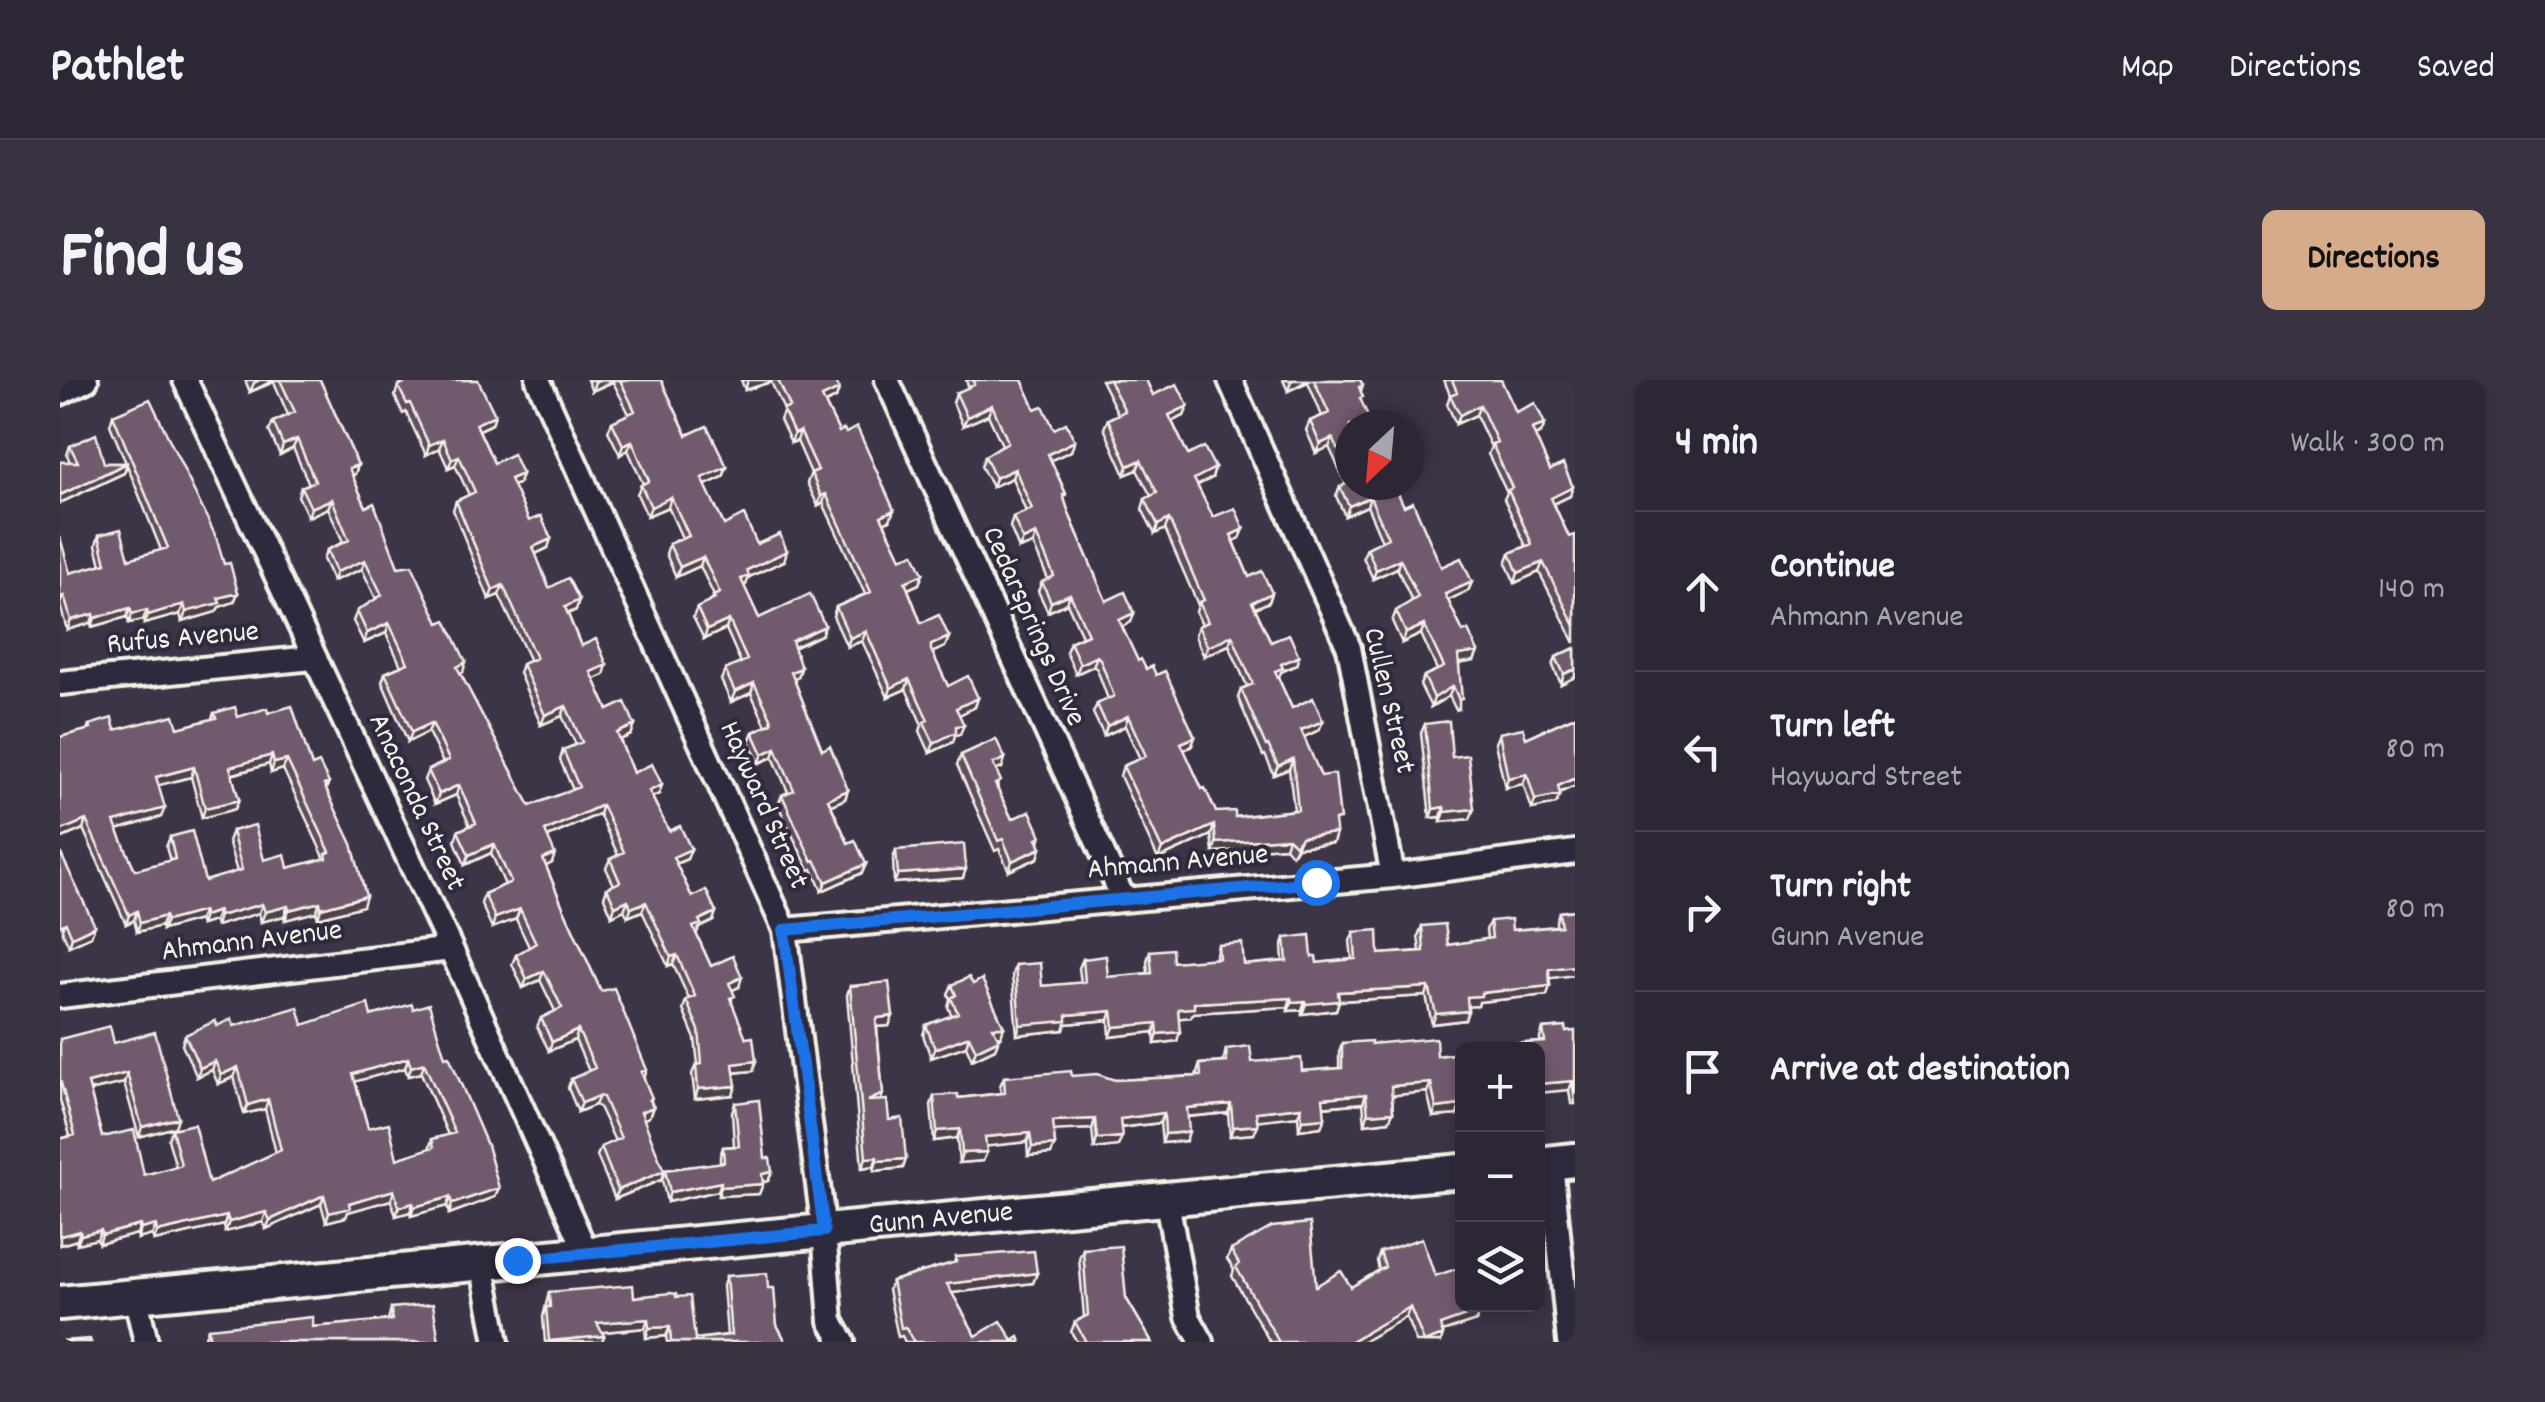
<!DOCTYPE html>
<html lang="en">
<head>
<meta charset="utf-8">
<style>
	body { margin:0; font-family:Dekko,sans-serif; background:#393341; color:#f1f3f6 }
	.controls { position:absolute; right:30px; bottom:30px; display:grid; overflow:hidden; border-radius:15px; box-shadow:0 5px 15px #0003 }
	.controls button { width:90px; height:90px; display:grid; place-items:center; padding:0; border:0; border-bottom:2px solid #484450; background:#2d2735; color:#f1f3f6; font:50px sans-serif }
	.compass { position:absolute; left:1275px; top:30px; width:90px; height:90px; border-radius:50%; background:#2d2735; box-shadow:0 5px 15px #0003; rotate:206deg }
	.stop { position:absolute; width:30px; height:30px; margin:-22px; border:8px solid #1a73e8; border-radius:50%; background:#fff }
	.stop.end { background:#1a73e8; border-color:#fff; box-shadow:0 2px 10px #0008 }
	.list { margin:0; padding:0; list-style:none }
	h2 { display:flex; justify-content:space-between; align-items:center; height:130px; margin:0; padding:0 40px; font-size:42px }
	h2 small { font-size:32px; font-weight:400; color:#a7a5ad }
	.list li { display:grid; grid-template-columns:65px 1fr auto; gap:30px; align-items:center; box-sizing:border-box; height:160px; padding:0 40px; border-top:2px solid #484450 }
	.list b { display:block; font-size:38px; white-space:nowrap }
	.list p { margin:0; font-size:32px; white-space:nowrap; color:#a7a5ad }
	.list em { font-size:32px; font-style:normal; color:#a7a5ad }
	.icon { flex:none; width:55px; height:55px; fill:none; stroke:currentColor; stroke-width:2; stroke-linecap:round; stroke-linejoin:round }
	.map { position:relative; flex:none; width:1515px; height:962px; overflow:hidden; border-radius:15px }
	header { display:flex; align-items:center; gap:60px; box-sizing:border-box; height:140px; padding:0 50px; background:#2d2735; border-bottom:2px solid #484450 }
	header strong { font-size:48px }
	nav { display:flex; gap:55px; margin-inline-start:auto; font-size:35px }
	.intro { display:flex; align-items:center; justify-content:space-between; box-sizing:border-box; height:240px; padding:0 60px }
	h1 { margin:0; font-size:70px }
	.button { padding:25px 45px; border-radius:15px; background:#d6ab8b; color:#111; font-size:35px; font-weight:700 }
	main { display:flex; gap:60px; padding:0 60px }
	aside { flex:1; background:#2d2735; border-radius:15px; box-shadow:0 5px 15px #0003 }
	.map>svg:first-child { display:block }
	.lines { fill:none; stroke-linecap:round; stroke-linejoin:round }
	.street-casing { stroke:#f4f1e8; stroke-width:30 }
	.secondary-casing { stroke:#f4f1e8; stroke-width:40 }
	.street { stroke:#2f2a3d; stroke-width:22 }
	.secondary { stroke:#2f2a3d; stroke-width:32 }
	.wall { fill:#614d5e; stroke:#f4f1e8; stroke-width:2.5; fill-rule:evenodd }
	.shaded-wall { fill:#4f3f4c; stroke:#f4f1e8; stroke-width:2.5 }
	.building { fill:#715a6d; stroke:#f4f1e8; stroke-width:2.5; fill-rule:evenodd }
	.route { stroke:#1a73e8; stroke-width:12 }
	.labels { text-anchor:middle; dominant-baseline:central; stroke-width:8; stroke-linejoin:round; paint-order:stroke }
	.street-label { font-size:30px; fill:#f4f1e8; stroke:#2f2a3d }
</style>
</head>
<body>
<header>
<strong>Pathlet</strong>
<nav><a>Map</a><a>Directions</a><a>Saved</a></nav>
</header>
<div class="intro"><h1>Find us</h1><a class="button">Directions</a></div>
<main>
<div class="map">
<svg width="1515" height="962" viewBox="0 0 1515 962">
	<rect width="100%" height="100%" fill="#3c3447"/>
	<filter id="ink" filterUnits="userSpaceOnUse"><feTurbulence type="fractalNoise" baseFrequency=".01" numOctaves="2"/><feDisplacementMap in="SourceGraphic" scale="20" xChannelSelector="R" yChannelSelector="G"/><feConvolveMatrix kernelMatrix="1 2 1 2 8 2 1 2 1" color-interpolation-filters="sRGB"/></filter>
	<g filter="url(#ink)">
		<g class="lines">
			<g class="street-casing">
				<path id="street" d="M125,0L391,569L527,874
					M478,0L725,550L764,851L771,941L783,962
					M827,0L1063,518
					M1170,0L1289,268L1333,496
					M0,13L26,0
					M0,303L253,278
					M725,550L1333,496L1515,472
					M0,616L391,569
					M1491,783L1509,962
					M1107,821L1128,937L1142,962
					M422,883L437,962
					M75,915L86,962"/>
			</g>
			<g class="secondary-casing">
				<g id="secondary">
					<path d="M1478,784L1515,780"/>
					<path id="s1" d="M0,923L1402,791"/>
				</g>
			</g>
			<use href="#street" class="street"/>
			<use href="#secondary" class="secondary"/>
		</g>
		<path class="wall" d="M185,0H260L298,85L295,94L292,95L306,127L338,187L403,292L400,293L470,426L513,410L500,380L503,370L516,365L502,336L481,345L459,293L462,284L470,281L439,215L429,219L393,130L396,121L409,115L395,85L388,88L379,68L366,75L346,32L343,34L335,16L338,6L341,5L339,0H418L432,44L419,50L434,83L462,94L459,103L453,106L469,141L488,168L475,174L489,208L519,220L516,230L508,234L521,266L544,295L534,299L548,330L575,345L571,355L560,360L573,393L599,414L592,417L609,451L631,469L627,479L616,484L632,517L653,541L639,548L636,553L651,586L679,607L672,610V623L693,691L674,693L673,715L635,719L632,694L636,685L638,684L635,659L623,630L626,620L629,619L613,584L608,586L582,531L568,537L564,530L552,536L544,517L547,508L554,505L546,488L550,479L558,475L539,434L488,457L492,483L486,486L502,525L541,611L587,690L584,698L593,727L589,737L583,739L601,800L555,819L537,776L541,767L555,761L539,727L535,725L518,732L508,708L511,699L529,691L515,660L489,671L477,647L481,638L495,631L480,600L463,608L452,584L456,575L469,567L456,539L432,548L421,524L424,514L445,505L431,473L405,485L395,461L398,451L410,446L396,415L375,424L364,400L368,390L383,383L368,352L348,362L322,302L325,293L341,286L326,253L304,263L293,241L297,231L316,219L302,189L273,201L263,179L267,170L283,162L268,128L248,137L238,116L241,107L249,104L233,68L220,75L209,51L213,42L228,35L214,2L190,12Z
			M527,0H601L627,55L667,87L663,97L645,105L664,145L724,181L689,197L684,206L699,238L761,255L734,268L741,288L738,297L734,299L762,370L788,410L785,419L771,425L788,463L806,484L802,493L762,511L752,489L749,490L718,425L722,415L728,412L713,377L699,383L689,361L693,352L706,346L691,313L671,322L661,300L665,290L681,283L666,249L644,259L633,237L637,228L651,221L654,216L640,186L616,197L606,174L609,164L622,158L608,127L587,136L577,114L581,105L583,104L568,70L560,75L548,51L552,42L569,34L553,2L532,11Z
			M681,0H775L779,9L776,18L765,23L779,52L830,140L824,142L841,178L863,194L859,204L848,209L861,243L889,257L885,267L872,272L888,306L918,318L915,327L899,335L900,354L895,355L893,362L870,373L860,351L862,345L846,309L828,317L802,261L787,267L773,236L776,227L805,214L763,123L758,126L747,103L751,93L737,61L731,63L720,40L724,30L711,2L685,10Z
			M906,0H962L975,29L1011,71L991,80L1006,114L1004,119L1010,136L1046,221L1074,233L1071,242L1062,247L1078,281L1132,366L1124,370L1142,409L1156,432L1175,437L1234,430L1229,389L1214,395L1205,375L1203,376L1178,318L1181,309L1187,306L1169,265L1144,276L1135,256L1138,246L1142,245L1136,232L1138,225L1105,149L1095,154L1082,129L1085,119L1091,116L1077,90L1065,95L1044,48L1048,39L1058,34L1041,0H1086L1093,15L1128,26L1124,36L1112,41L1128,75L1152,98L1137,105L1153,137L1184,149L1180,158L1174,161L1189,197L1212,213L1209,222L1195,228L1211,262L1239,276L1236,285L1221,292L1218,297L1232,328L1263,341L1259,350L1244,357L1276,449V453L1273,463L1237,467L1232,475L1225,467L1153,472L1151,455L1098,479L1060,396L1063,386L1080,379L1065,346L1044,356L1033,333L1037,324L1048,319L1037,289L1033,286L1016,294L1006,272L1010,262L1022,256L1007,223L988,232L978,211L982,202L988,199L973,164L959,169L950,147L953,137L966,132L952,98L932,107L921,86L925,76L942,65L928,35L903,46L893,23L896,13L909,8Z
			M1223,0H1300L1303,5L1290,45V105L1344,126L1381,187L1412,202L1408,211L1388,220L1403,252L1418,272L1414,281L1399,284V329L1396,330L1389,316L1371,327L1360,305L1364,296L1377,290L1361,254L1342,263L1332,241L1336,231L1352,221L1337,188L1313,199L1303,177L1307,168L1322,161L1307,126L1285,136L1276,116L1280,107L1286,104L1269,67L1256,73L1246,50L1250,41L1262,36L1248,2L1228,11Z
			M1384,0H1441L1456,32L1485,44L1481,53L1475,56L1490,90L1510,116L1494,124L1509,157L1515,155V263L1479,192L1455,203L1446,183L1450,173L1466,166L1444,119L1447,113L1428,74L1431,67L1416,35L1396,44L1387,24L1390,15Z
			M53,35L164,184L178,213L174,222L159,227L156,232L122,242L120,234L84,244L83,240L69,243L67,237L32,247L31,243L7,250L0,225L10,193L41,185L36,165L39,155L69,179L101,170L67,85L64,93L0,123V82H10L7,75L10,66L44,83H66L50,45Z
			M1515,268V297L1501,304L1493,286L1496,277Z
			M154,333L178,337L208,333L252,386L269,403L266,409L303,526L258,538L256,532L225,540L224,536L201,542L199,533L156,546L154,541L141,545L139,540L102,550L101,546L77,552L74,540L66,544L23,449L0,459V357L27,350L29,345L55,350L118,348L152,339ZM209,384L211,393L223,389L264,477V479L228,488L204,480L172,451L168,461L177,492L145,501L110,457L106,467L110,481L75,490L57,450L101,437L98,405L131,397L142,438L175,429L179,420L172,395Z
			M1515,336V406L1499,413L1496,424L1472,429L1463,404L1445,408L1435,363L1439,353L1466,358Z
			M1365,344L1392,377L1410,439L1381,442V437L1370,438L1361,353Z
			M901,375L945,378L942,388L936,390L938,410L952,439L981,456L979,462L981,468L978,478L949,491L939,469L935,471L897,385Z
			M836,470L903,498L834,503L833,479Z
			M0,472L31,556L9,566L3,553Z
			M1515,530V595L1489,598L1487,615L1419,622L1418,626H1408L1405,640L1372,644L1366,616L1279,621L1276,630L1242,634V630L1228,631V627L1133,633L1131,637L1119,638L1117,661L1095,664L1094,652L1050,657L1049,640L1006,644L1004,650L957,655L952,595L955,585L982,606L1021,603L1019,588L1023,579L1048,597L1088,593L1087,581L1090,571L1113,582L1155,579L1158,565L1184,585L1223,581L1222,567L1225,558L1252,577L1257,583L1292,579L1290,561L1294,552L1319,574L1360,571L1358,556L1362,546L1388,565L1427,559L1426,550L1430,541L1452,550L1496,546V541L1499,532Z
			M892,605L941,656H937L939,659L935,669L912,680L906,666L871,678L863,655L866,645L892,636L888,627L890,619L888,614Z
			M790,606L833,636L829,646L817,647L823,714L821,720L846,779L843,788L814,791V786L802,788L787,615Z
			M353,629L385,677L439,808L435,817L389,834L387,826L351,836L350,832L336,836L331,820L288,832L286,837L266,842L261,824L206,849L203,842L165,852L164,845L94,861L92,855L78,859L77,854L39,864L37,859L17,864V860L0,865V759L10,756L0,720V659L54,663L115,747L79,757L64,703L30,711L42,757L84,795L116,787L108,759L112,749L149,803L216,773L205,729L184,734L174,697L158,704L152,690L137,697L122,665L125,655L157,646L243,645ZM345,688L348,696L361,693L388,755L372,759L369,769L337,779L308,748L295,701Z
			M1506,647L1515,724H1511L1509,710L1478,670H1415L1416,666L1480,662V658L1483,649Z
			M1282,663L1311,664L1377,676L1402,673V716H1399L1397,735L1373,737L1367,712L1332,715L1333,732L1329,741L1305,744L1303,723L1264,727L1261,747L1239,750L1238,736L1197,740L1194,754L1170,756L1168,733L1128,737L1126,761L1102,763L1100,743L1061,748L1058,766L1034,769L1032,749L993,750L995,765L991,774L968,776L967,762L926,766L927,772L923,781L899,783L897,758L874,761L871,725L874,716L898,718L941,713L940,706L944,697L1012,696L1055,700L1136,696L1140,684L1163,682L1166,669L1192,682L1242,691L1279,688V672Z
			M675,723L705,778L708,801L703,802L699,814L658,816V811L607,822L602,800L605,790L660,783V776L663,767L674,766L672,732Z
			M1023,869L1066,918L1092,962H1017L1011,952L1015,942L1024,937L1019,878Z
			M1171,870L1256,906L1291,907L1319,890L1317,881L1320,872L1375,896L1402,924H1461L1460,929L1419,933L1416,941L1382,952L1381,962H1356L1346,937L1302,962H1210L1172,896L1174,890L1167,879Z
			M896,877L977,893L973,903L892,913L916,956L961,962H845L842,956L838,957L828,910L832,901L894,883Z
			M666,896L708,908L717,945L726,962H607L606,956L586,958L585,948L542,952V962H485L483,937L489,912L574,917H616L635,959L667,955L663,906Z
			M331,928L379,962H145V957L148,948L253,947L328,940Z"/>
		<path class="shaded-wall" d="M200,0H214L190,12L194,3Z
			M539,0H554L532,11L535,2Z
			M688,0H712L711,2L685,10Z
			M1234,0H1248L1228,11L1231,1Z
			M779,9L776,18L759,26L762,17Z
			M932,25L928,35L903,46L907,37Z
			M1420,25L1416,35L1396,44L1400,35Z
			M1128,26L1124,36L1106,44L1109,35Z
			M435,35L432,44L413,53L416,44Z
			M1485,44L1481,53L1468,59L1472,49Z
			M740,51L737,61L731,63L734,54Z
			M1273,58L1269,67L1256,73L1260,64Z
			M237,59L233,68L220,75L223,65Z
			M383,59L379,68L366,75L369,65Z
			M572,61L568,70L560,75L563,65Z
			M1015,61L1011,71L985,83L988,74Z
			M399,76L395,85L388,88L392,79Z
			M1081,80L1077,90L1065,95L1068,86Z
			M67,83L64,93L0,123V115Z
			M298,85L295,94L286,98L289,88Z
			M667,87L663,97L639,108L642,98Z
			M1155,88L1152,98L1130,109L1134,99Z
			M955,89L952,98L932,107L935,98Z
			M462,94L459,103L447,109L450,99Z
			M1513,107L1510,116L1487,127L1491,118Z
			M766,114L763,123L758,126L761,116Z
			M611,117L608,127L587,136L591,127Z
			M1310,117L1307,126L1285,136L1289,126Z
			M272,119L268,128L248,137L251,128Z
			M834,130L830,140L818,145L821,136Z
			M1109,139L1105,149L1095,154L1098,145Z
			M1184,149L1180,158L1168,164L1171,155Z
			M976,154L973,164L959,169L963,160Z
			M491,159L488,168L469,177L473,167Z
			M727,171L724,181L689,197L686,205L678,208L687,190Z
			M643,177L640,186L616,197L620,187Z
			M1340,179L1337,188L1313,199L1316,190Z
			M305,180L302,189L273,201L276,192Z
			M1483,182L1479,192L1455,203L1458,193Z
			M863,194L859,204L841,212L845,202Z
			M1412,202L1408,211L1382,223L1385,214Z
			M443,205L439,215L429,219L433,210Z
			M178,213L174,222L159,227L156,232L122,242L126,232L158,218Z
			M1212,213L1209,222L1189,231L1192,222Z
			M1010,214L1007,223L988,232L991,222Z
			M519,220L516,230L502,236L505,227Z
			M124,224L120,234L84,244L88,235Z
			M70,228L67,237L32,247L35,238Z
			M87,230L83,240L69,243L72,234Z
			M1074,233L1071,242L1055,250L1059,240Z
			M34,234L31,243L7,250L11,240Z
			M669,240L666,249L644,259L647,250Z
			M329,243L326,253L304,263L307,253Z
			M1364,245L1361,254L1342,263L1346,253Z
			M765,246L761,255L728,270L732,261Z
			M806,251L802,261L787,267L790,258Z
			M1172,255L1169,265L1144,276L1148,267Z
			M889,257L885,267L867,275L871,265Z
			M1418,272L1414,281L1394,284L1398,275Z
			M1037,276L1033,286L1016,294L1020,284Z
			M1239,276L1236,285L1221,292L1219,297L1212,300L1215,291L1221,284Z
			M406,282L403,292L394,296L397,287Z
			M547,285L544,295L528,302L531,292Z
			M741,288L738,297L728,302L731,292Z
			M1515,289V297L1501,304L1504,294Z
			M849,299L846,309L828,317L831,308Z
			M694,303L691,313L671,322L675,312Z
			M1393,306L1389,316L1371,327L1374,318Z
			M918,318L915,327L893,338L896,328Z
			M506,326L502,336L481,345L485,335Z
			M1068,336L1065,346L1044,356L1047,346Z
			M1263,341L1259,350L1238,360L1241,350Z
			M372,343L368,352L348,362L352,352Z
			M575,345L571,355L553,363L557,353Z
			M904,345L900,354L895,355L893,362L870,373L874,363L896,346Z
			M1135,357L1132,366L1118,373L1121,363Z
			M716,368L713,377L699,383L703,374Z
			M212,375L209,384L166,396L170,387Z
			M945,378L942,388L930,393L933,384Z
			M1233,379L1229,389L1214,395L1218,386Z
			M227,380L223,389L211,393L214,383Z
			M134,387L131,397L92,407L96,397Z
			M1467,394L1463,404L1445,408L1448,398Z
			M1515,398V406L1494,415L1498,406Z
			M399,405L396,415L375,424L379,414Z
			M602,405L599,414L586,420L589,411Z
			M788,410L785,419L765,428L768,419Z
			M1500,415L1496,424L1472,429L1475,420Z
			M179,420L175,429L142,438L145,428Z
			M542,425L539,434L481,460L485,451Z
			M1384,427L1381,437L1370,438L1373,429Z
			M105,428L101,437L50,452L54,442Z
			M1414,429L1410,439L1381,442L1385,432Z
			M26,440L23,449L0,459L2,450Z
			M1154,445L1151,455L1098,479L1102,469Z
			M1276,453L1273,463L1237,467L1232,475L1241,457Z
			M1228,458L1225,467L1153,472L1156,463Z
			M434,464L431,473L405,485L409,475Z
			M981,468L978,478L949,491L952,481Z
			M631,469L627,479L610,486L613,477Z
			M495,474L492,483L480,489L483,479Z
			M806,484L802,493L762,511L766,502Z
			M906,489L903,498L834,503L838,494Z
			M306,516L303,526L258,538L261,528Z
			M568,520L564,530L552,536L555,526Z
			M260,522L256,532L225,540L229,530Z
			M586,522L582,531L568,537L571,528Z
			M202,524L199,533L156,546L159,536Z
			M228,526L224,536L201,542L205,532Z
			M460,529L456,539L432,548L435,538Z
			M77,531L74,540L66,544L69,535Z
			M143,531L139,540L102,550L106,541Z
			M158,531L154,541L141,545L144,536Z
			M656,532L653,541L639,548L637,553L630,556L633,547L639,540Z
			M105,536L101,546L77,552L80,543Z
			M35,546L31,556L9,566L12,557Z
			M617,575L613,584L608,586L611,577Z
			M1515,586V595L1485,599L1489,589Z
			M484,591L480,600L463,608L467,599Z
			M682,597L679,607L666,613L669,603Z
			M1490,606L1487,615L1419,622L1418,626L1404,627L1407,617L1421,613Z
			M1369,607L1366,616L1279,621L1276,630L1242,634L1246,624L1278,612Z
			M1231,618L1228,627L1133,633L1131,637L1115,639L1118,629L1134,623Z
			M1245,621L1242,630L1228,631L1232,622Z
			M1052,631L1049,640L1006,644L1004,650L957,655L960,645L1007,635Z
			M1408,631L1405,640L1372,644L1376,634Z
			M833,636L829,646L814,647L818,638Z
			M1097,643L1094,652L1050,657L1054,647Z
			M933,647H944L941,656L930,657Z
			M518,650L515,660L489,671L492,662Z
			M1120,652L1117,661L1095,664L1098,654Z
			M909,656L906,666L871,678L875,669Z
			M939,659L935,669L912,680L916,670Z
			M348,678L345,688L290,703L293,694Z
			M155,681L152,690L137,697L140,688Z
			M696,681L693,691L669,693L673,684Z
			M364,683L361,693L348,696L351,687Z
			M178,687L174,697L158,704L161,695Z
			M67,693L64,703L24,712L28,703Z
			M1513,701L1509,710L1478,713V704Z
			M1371,703L1367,712L1327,716L1331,706Z
			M676,706L673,715L635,719L638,709Z
			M1306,714L1303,723L1259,727L1263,718Z
			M539,716L535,725L518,732L522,723Z
			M208,719L205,729L184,734L188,725Z
			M1171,724L1168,733L1124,737L1127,728Z
			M1400,725L1397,735L1373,737L1376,728Z
			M593,727L589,737L577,742L581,732Z
			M1241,727L1238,736L1193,741L1196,732Z
			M1333,732L1329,741L1305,744L1308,734Z
			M1104,733L1100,743L1057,748L1060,739Z
			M118,738L115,747L79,757L82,747Z
			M1265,738L1261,747L1239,750L1242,740Z
			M1035,739L1032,749L989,751L993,741Z
			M1198,745L1194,754L1170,756L1173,747Z
			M900,749L897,758L874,761L877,751Z
			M1129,752L1126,761L1102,763L1105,754Z
			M970,753L967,762L922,767L925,757Z
			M1062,757L1058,766L1034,769L1037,759Z
			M995,765L991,774L968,776L972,767Z
			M927,772L923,781L899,783L902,773Z
			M817,777L814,786L802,788L806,778Z
			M846,779L843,788L814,791L817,781Z
			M604,791L601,800L555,819L558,810Z
			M712,792L708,801L698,803L702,794Z
			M661,802L658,811L607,822L610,812Z
			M703,804L699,814L658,816L661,807Z
			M439,808L435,817L389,834L392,824Z
			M334,810L331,820L288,832L286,837L266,842L269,833L289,823Z
			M264,815L261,824L206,849L210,840Z
			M390,817L387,826L351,836L354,827Z
			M353,823L350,832L336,836L339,827Z
			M206,832L203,842L165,852L169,842Z
			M167,836L164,845L94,861L97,852Z
			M80,845L77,854L39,864L42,855Z
			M96,845L92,855L78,859L81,849Z
			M41,850L37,859L17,864L21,855Z
			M20,851L17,860L0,865V856Z
			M977,893L973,903L884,914L887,904Z
			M1417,924H1461L1460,929L1419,933L1416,941L1376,954L1380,945Z
			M1350,927L1346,937L1302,962H1289Z
			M588,939L585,948L533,953L537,943Z
			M610,947L606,956L586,958L589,948Z
			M1383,955L1381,962H1364Z
			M544,956L542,962H489V961Z"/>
		<path class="building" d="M220,0H260L298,85L289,88L306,127L314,123L338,187L352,185L379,243L386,240L406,282L397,287L470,426L519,407L503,370L522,362L506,326L485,335L462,284L476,278L443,205L433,210L396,121L415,112L399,76L392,79L383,59L369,65L350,23L347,24L338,6L347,2V0H418L435,35L416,44L434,83L453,74L462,94L450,99L469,141L481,136L491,159L473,167L489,208L508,198L519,220L505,227L521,266L536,259L547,285L531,292L548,330L565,322L575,345L557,353L573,393L592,384L602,405L589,411L609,451L620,446L631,469L613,477L632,517L646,510L656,532L639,540L641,544L633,547L651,586L673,576L682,597L669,603L675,616L670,618L686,658L693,657L696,681L673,684L676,706L638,709L636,685L642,684L639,650L626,620L635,616L617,575L611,577L586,522L571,528L568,520L555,526L547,508L560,502L550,479L564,472L542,425L485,451L495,474L483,479L502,525L541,611L554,608L587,690L581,692L592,718L589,720L593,727L581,732L604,791L558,810L541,767L561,758L543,717L539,716L522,723L511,699L535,688L518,650L492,662L481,638L502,628L484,591L467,599L456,575L476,563L460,529L435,538L424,514L451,502L434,464L409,475L398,451L416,443L399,405L379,414L368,390L389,380L372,343L352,352L325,293L348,283L329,243L307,253L297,231L322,215L305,180L276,192L267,170L289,160L272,119L251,128L241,107L255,101L237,59L223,65L213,42L235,32Z
			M560,0H601L627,55L647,46L667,87L642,98L664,145L684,135L697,164L720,154L727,171L687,190L689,196L681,199L699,238L750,214L765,246L732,261L741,288L731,292L762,370L770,366L788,410L768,419L788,463L795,460L806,484L766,502L755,480L752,481L722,415L734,410L716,368L703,374L693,352L712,343L711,338L694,303L675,312L665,290L687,280L669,240L647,250L637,228L655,219L653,216L660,213L643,177L620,187L609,164L629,156L611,117L591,127L581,105L589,101L572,61L563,65L552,42L575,31Z
			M718,0H775L779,9L762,17L779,52L784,49L786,53L797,47L834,130L821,136L841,178L854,173L863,194L845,202L861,243L879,235L889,257L871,265V270L888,306L908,296L918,318L896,328L904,345L896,346V352L874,363L864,342L868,340L849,299L831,308L806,251L790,258L776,227L811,212L766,114L761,116L751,93L758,90L740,51L734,54L723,30L730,27Z
			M914,0H962L975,29L983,26L994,49L1006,43L1015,61L988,74L1006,114L1003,115L1010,136L1046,221L1065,212L1074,233L1059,240L1078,281L1081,279L1086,289L1092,286L1096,295L1105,291L1135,357L1121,363L1142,409L1145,408L1156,432L1175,431V437L1238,430L1233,379L1218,386L1208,365L1206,366L1181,309L1193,304L1172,255L1148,267L1138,246L1148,242L1139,222L1144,220L1109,139L1098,145L1085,119L1097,113L1081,80L1068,86L1048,39L1065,31L1049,0H1086L1093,15L1117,4L1128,26L1109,35L1128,75L1144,67L1155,88L1134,99L1153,137L1175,128L1184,149L1171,155L1189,197L1202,191L1212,213L1192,222L1211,262L1229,254L1239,276L1221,284L1223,288L1215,291L1232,328L1253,318L1263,341L1241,350L1261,396L1275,394L1280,439L1275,440L1276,453L1241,457L1235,465L1228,458L1156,463L1154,445L1102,469L1063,386L1086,376L1068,336L1047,346L1037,324L1054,316L1040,279L1037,276L1020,284L1010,262L1028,254L1010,214L991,222L982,202L994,196L976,154L963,160L953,137L972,129L955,89L935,98L925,76L948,62L932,25L907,37L896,13L914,5Z
			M1254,0H1300L1303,5L1299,7L1303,17L1300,18L1312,45H1290V96L1273,58L1260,64L1250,41L1269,33Z
			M1392,0H1441L1456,32L1475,23L1485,44L1472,49L1490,90L1503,84L1513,107L1491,118L1509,157L1515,155V246L1483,182L1458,193L1450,173L1472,164L1448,110L1452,108L1432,64L1437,62L1420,25L1400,35L1390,15L1397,12Z
			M90,19L156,157L164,184L170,183L178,213L158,218L160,223L126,232L124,224L88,235L87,230L72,234L70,228L35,238L34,234L11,240L4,216L0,217V157L10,193L46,183L39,155L61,149L69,179L108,168L53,35Z
			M36,54L44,83H67L0,115V82H18L10,66Z
			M1290,102V105H1334L1344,126L1353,122L1381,187L1401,178L1412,202L1385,214L1403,252L1408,250L1418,272L1398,275L1402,319L1399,320L1393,306L1374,318L1364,296L1384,287L1364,245L1346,253L1336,231L1358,217L1340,179L1316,190L1307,168L1328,158L1310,117L1289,126L1280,107Z
			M1515,268V289L1504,294L1496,277Z
			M232,326L252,386L259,383L269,403L264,405L292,464L306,516L261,528L260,522L229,530L228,526L205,532L202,524L159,536L158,531L144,536L143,531L106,541L105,536L80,543L77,531L69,535L26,440L2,450L0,447V357L31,349L29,345L52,338L55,350L114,335L118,348L156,338L154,333L175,327L178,337L207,328L208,333ZM212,375L214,383L227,380L270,472L266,474L267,478L228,488L225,474L204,480L195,445L172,451L182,490L145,501L132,451L110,457L115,479L75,490L54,442L105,428L96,397L134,387L145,428L179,420L170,387Z
			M1515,336V398L1498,406L1500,415L1475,420L1467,394L1448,398L1439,353L1463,348L1466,358Z
			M1389,341L1392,377L1408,375L1414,429L1385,432L1384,427L1373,429L1365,344Z
			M936,359L945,378L933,384L941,401L935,404L952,439L970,431L981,456L977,458L981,468L952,481L943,459L938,461L901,375Z
			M904,464L906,489L838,494L836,470Z
			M0,472L35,546L12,557L6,543L0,546Z
			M1515,530V586L1489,589L1490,606L1421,613V616L1407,617L1408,631L1376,634L1369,607L1278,612L1279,621L1246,624L1245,621L1232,622L1231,618L1134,623V628L1118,629L1120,652L1098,654L1097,643L1054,647L1052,631L1007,635V641L960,645L955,585L980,583L982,606L1025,602L1023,579L1046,576L1048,597L1092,593L1090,571L1112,569L1113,582L1159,578L1158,565L1182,563L1184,585L1227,581L1225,558L1250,555L1252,577L1256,576L1257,583L1296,579L1294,552L1318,550L1319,574L1364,571L1362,546L1385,544L1388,565L1432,558L1430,541L1451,539L1452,550L1501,546L1499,532Z
			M909,597L913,604L922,599L944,647H933L939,659L916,670L909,656L875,669L866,645L898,633L891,618L896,615L892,605Z
			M829,602L833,636L818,638L816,642L823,714L808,721L827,720L829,740L842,738L846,779L817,781V777L806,778L790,606Z
			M308,624L311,636L352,624L353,629L369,624L385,677L389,676L427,765L439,808L392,824L390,817L354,827L353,823L339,827L334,810L289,823L290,828L269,833L264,815L210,840L206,832L169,842L167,836L97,852L96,845L81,849L80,845L42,855L41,850L21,855L20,851L0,856V759L15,755L0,699V659L50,646L54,663L95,652L118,738L82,747L67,693L28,703L42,757L74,750L84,795L121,785L112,749L134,744L149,803L221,770L208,719L188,725L178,687L161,695L155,681L140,688L125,655L155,641L157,646L171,639L174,646L238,627L243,645ZM348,678L351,687L364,683L395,753L372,759L374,767L337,779L329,743L308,748L293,694Z
			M1506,647V652L1515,651V715L1513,701L1478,704V670H1416V666L1485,662L1483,649Z
			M1376,658L1377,676L1402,673V707H1399L1400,725L1376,728L1371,703L1331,706L1333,732L1308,734L1306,714L1263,718L1265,738L1242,740L1241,727L1196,732L1198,745L1173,747L1171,724L1127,728L1129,752L1105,754L1104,733L1060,739L1062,757L1037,759L1035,739L993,741L995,765L972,767L970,753L925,757L927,772L902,773L900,749L877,751L874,716L898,714V718L945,713L944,697L1011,691L1012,696L1037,694L1055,700L1141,696L1140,684L1167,682L1166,669L1190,666L1192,682L1241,678L1242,691L1282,688V663L1311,661V664Z
			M699,720L705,778H710L712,792L702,794L703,804L661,807V802L610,812L605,790L664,782L663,767L679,766L675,723Z
			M1250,843L1256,906L1281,891L1291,907L1325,887L1320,872L1362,858L1375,896L1402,887V924H1418L1420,931L1380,945L1383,955L1364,962L1350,927L1289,962H1219L1176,887L1179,884L1171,870L1212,847Z
			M1061,866L1066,918L1092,962H1026L1015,942L1028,935L1023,869Z
			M974,871L977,893L887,904L916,956L941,941L953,961L959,957L961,962H854L845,947L841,948L832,901L896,882V877Z
			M707,893L708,908H714L717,945L726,962H611L610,947L589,948L588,939L537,943L544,956L489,961L486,927H490L489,912L573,905L574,917L611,913L616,914V917L630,916L635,959L671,955L666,896Z
			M373,924L379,962H147H150L148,948L253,937V947L332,940L331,928Z
			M30,959L31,962H0V961Z"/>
	</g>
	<g class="lines" filter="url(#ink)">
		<path class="route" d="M457,880L764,851L724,550L1256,502"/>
	</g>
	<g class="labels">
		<g class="street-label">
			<text transform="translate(972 247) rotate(66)">Cedarsprings Drive</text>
			<text transform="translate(123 260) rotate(-5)">Rufus Avenue</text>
			<text transform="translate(1327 321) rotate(77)">Cullen Street</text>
			<text transform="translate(355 423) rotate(65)">Anaconda Street</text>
			<text transform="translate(702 426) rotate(66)">Hayward Street</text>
			<text transform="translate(1118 484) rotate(-5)">Ahmann Avenue</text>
			<text transform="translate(192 563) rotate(-7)">Ahmann Avenue</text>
			<text stroke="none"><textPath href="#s1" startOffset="885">Gunn Avenue</textPath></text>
		</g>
	</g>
</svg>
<div class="controls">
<button>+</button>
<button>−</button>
<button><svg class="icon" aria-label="layers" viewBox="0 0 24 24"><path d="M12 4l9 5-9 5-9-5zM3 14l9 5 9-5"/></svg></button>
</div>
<svg class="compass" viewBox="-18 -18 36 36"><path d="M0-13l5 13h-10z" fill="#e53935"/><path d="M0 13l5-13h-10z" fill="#a7a5ad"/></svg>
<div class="stop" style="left:1256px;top:502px"></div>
<div class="stop end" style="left:457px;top:880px"></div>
</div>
<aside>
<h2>4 min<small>Walk · 300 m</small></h2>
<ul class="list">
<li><svg class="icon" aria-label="ahead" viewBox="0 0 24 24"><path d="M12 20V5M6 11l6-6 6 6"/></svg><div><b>Continue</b><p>Ahmann Avenue</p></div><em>140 m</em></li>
<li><svg class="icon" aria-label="left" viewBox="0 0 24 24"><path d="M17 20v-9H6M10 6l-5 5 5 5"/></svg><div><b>Turn left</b><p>Hayward Street</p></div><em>80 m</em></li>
<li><svg class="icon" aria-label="right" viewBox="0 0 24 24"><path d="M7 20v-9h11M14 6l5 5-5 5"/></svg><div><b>Turn right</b><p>Gunn Avenue</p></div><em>80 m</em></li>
<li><svg class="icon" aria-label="arrive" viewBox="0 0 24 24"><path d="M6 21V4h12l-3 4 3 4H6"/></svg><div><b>Arrive at destination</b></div></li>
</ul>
</aside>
</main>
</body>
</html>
